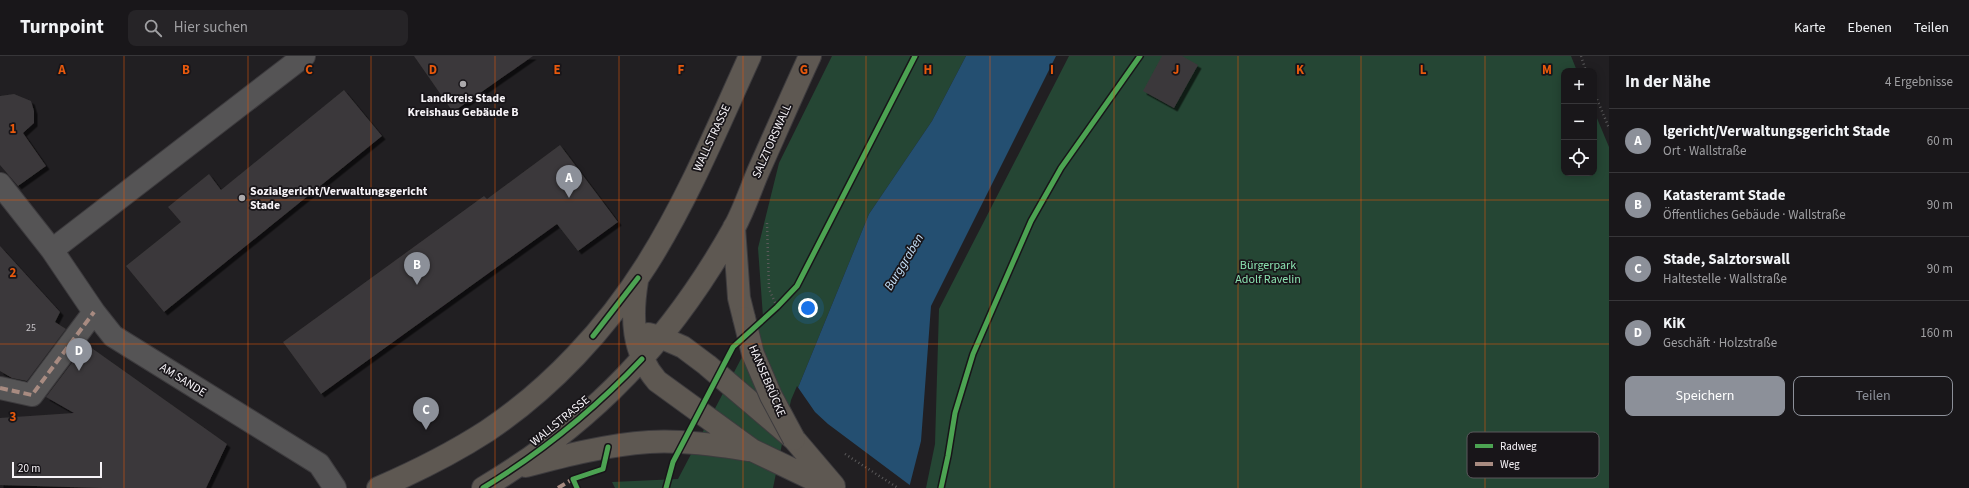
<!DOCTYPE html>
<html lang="de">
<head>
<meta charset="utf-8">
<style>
	body { margin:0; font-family:"Source Sans 3",sans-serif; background:#262427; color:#f1f3f6 }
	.controls { position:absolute; right:12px; top:12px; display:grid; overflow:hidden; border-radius:8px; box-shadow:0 2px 10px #0003 }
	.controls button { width:36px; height:36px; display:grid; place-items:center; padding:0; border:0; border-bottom:1px solid #373639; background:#19171a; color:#f1f3f6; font:20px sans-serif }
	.scale { position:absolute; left:12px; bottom:10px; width:90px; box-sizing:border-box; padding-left:4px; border:2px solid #f6f3f7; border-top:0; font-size:11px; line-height:14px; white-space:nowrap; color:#f6f3f7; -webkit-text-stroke:3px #181519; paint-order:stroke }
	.you { position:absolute; left:808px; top:252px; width:14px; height:14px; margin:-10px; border:3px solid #fff; border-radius:50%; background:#1a73e8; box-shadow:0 0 0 6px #1a73e833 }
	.badge { display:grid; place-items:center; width:26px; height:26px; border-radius:50%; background:#8c9099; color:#fff; font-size:13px; font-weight:700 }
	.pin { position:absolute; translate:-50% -33px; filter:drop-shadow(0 1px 2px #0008) }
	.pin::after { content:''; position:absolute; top:21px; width:14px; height:12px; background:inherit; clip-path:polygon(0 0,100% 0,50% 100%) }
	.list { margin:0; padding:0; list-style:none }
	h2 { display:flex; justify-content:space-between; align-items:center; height:52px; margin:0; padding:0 16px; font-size:17px }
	h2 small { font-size:13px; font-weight:400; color:#9f9fa2 }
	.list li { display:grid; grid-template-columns:26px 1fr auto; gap:12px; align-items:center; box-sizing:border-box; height:64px; padding:0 16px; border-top:1px solid #373639 }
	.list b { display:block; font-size:15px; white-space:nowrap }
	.list p { margin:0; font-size:13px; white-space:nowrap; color:#9f9fa2 }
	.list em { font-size:13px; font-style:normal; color:#9f9fa2 }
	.actions { display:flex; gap:8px; padding:12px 16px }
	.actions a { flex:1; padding:9px 0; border:1px solid #8c9099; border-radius:8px; text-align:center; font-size:14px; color:#8c9099 }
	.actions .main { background:#8c9099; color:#fff }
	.icon { flex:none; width:22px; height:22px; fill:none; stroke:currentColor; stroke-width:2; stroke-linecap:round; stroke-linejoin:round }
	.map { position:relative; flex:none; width:1609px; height:432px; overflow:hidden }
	header { display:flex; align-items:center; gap:24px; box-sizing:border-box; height:56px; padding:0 20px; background:#19171a; border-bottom:1px solid #373639 }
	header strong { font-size:19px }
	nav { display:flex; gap:22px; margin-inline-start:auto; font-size:14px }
	.search { width:280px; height:36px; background:#262427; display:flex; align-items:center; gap:10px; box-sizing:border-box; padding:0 14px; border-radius:8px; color:#9f9fa2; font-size:15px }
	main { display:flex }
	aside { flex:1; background:#19171a }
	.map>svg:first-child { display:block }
	.green { fill:#254634 }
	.water { fill:#244f71 }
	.pier { fill:#211f22 }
	.building { fill:#3b383a; filter:url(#shadow) }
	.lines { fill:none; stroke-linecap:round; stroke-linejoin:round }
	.minor-casing { stroke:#3d3b3e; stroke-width:24 }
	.major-casing { stroke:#3d3b3e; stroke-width:24 }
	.path { stroke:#5a595a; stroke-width:2.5; stroke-dasharray:1 3; stroke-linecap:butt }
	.minor { stroke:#555455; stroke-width:22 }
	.major { stroke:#5e5852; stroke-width:22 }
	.major-bridge-casing { stroke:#3d3b3e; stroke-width:24; stroke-linecap:butt }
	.major-bridge { stroke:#5e5852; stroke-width:22 }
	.quiet { stroke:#a88b81; stroke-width:4; stroke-dasharray:8 4; stroke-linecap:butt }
	.cycleway-casing { stroke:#181519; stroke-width:8 }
	.cycleway { stroke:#4ca352; stroke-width:5 }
	.grid { fill:none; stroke:#e8590c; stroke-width:1; stroke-opacity:0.55 }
	.poi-dot { fill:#aba9ac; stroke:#181519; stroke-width:1.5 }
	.labels { text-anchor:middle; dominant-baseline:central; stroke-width:3.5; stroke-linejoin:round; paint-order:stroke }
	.number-label { font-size:10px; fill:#c7c4c8 }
	.poi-label { font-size:12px; font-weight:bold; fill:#f6f3f7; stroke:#181519 }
	.street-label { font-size:12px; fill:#f6f3f7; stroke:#181519 }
	.park-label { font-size:12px; fill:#8be2b0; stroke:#181519 }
	.water-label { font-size:13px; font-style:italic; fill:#c5e0f8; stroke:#181519 }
	.key { fill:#181519; stroke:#5b585c; stroke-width:1 }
	.key-label { font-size:11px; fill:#f6f3f7 }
	.grid-label { font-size:13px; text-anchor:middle; font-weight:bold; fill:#e8590c; stroke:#181519; stroke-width:3.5; stroke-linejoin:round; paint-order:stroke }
</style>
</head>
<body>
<header>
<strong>Turnpoint</strong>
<div class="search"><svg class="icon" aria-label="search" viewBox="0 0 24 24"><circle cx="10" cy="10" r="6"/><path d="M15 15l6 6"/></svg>Hier suchen</div>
<nav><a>Karte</a><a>Ebenen</a><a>Teilen</a></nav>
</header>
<main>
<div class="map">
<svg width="1609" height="432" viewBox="0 0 1609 432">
	<defs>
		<filter id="shadow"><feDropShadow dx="3.5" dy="3.5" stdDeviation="0" flood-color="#0009"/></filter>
	</defs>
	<rect width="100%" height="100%" fill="#211f22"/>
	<path class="green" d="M832,0H966L932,65L869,158L793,344L775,432H615L612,426L678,423L763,261L758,192L779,107Z
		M1069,0H1571L1577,15H1564V117H1594V55L1609,91V432H926L935,388L939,253Z"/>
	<path class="water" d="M966,0H1056L931,250L921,385L909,432H775L793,344L869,158L932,65Z"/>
	<path class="pier" d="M797,330L815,356L828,368L911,430V432H773L791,344Z"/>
	<path class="building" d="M414,0H533L453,56Z
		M1162,0H1182L1198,9L1174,52L1143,35Z
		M344,34L382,80L164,256L126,210L181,166L168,151L209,118L221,134Z
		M14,38L31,45L34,55V67L23,77L46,110L18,130L0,109V40Z
		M560,89L618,166L578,195L557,168L321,338L283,286L484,140L487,143Z
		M0,190L60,256L55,266L66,273L27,325L12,322L0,315Z
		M86,288L227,388L206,432H103L0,429V362L74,357L46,341Z"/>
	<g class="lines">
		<g class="minor-casing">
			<path id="minor" d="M0,128L52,194L94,256L113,280L319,408L335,432
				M52,194L304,0
				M0,332L32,339L94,256"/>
		</g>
		<g class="major-casing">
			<path id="major" d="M734,171L739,242L744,262
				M637,225C631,261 632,296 657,325L752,394L831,432
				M648,278L660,281L683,291L707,309L794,383L834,430
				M526,410C567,399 607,389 649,386C682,384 716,389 749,394
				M378,432C415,416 453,397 487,375C550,333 607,272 647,208C688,143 718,70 750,0
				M483,432C594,366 671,284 734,172C744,154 750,135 758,116C775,78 792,39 810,0"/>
		</g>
		<path class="path" d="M1581,0L1586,15
			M1594,36L1609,72
			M767,167L769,233L777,251
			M845,398L898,432"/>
		<use href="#minor" class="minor"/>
		<use href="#major" class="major"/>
		<g class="major-bridge-casing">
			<path id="major-bridge" d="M744,262L753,298L771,340L794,383"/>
		</g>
		<use href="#major-bridge" class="major-bridge"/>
		<path class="quiet" d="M0,332L32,339L94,256
			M558,432L573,423"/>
		<g class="cycleway-casing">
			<path id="cycleway" d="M593,280L638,222
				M483,432C542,396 594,354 642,303
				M577,432L573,423L603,413L608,391
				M666,432L673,406L733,291L777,251L797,230L915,0
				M941,432L948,400L955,357L973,298L1031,165L1061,112L1140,0"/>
		</g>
		<use href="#cycleway" class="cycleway"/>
	</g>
	<path class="grid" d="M124,0V432M248,0V432M371,0V432M495,0V432M619,0V432M743,0V432M866,0V432M990,0V432M1114,0V432M1238,0V432M1361,0V432M1485,0V432M0,144H1609M0,288H1609"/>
	<g class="poi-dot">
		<circle cx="463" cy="28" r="4"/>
		<circle cx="242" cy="142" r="4"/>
	</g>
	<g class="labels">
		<g class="number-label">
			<text x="31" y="272">25</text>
		</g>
		<g class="poi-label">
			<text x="463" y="42">Landkreis Stade<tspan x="463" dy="14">Kreishaus Gebäude B</tspan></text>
			<text x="250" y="135" text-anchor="start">Sozialgericht/Verwaltungsgericht<tspan x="250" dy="14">Stade</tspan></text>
		</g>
		<g class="street-label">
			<text transform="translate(712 82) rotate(-65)">WALLSTRASSE</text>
			<text transform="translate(772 85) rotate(-66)">SALZTORSWALL</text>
			<text transform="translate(183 324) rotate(32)">AM SANDE</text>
			<text transform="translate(767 325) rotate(67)">HANSEBRÜCKE</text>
			<text transform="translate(560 365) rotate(-39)">WALLSTRASSE</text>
		</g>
		<g class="park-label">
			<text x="1268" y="209">Bürgerpark<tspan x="1268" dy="14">Adolf Ravelin</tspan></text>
		</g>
		<g class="water-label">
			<text transform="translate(904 206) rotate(-59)">Burggraben</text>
		</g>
	</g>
	<rect x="1467" y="376" width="132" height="46" rx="6" class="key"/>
	<rect x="1475" y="388" width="18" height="4" fill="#4ca352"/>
	<rect x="1475" y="406" width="18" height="4" fill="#a88b81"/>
	<g class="key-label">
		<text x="1500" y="394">Radweg</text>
		<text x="1500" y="412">Weg</text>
	</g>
	<g class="grid-label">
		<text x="62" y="18">A</text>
		<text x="186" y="18">B</text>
		<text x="309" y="18">C</text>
		<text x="433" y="18">D</text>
		<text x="557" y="18">E</text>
		<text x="681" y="18">F</text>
		<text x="804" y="18">G</text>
		<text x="928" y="18">H</text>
		<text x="1052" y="18">I</text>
		<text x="1176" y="18">J</text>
		<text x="1300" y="18">K</text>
		<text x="1423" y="18">L</text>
		<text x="1547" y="18">M</text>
		<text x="13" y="77">1</text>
		<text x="13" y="221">2</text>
		<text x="13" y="365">3</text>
	</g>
</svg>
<div class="controls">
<button>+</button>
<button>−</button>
<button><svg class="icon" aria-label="locate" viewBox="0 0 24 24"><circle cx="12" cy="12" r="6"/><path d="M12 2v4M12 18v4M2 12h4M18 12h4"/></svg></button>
</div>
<div class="scale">20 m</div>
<div class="you"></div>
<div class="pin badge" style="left:569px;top:142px">A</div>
<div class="pin badge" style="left:417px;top:229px">B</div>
<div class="pin badge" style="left:426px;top:374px">C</div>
<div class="pin badge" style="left:79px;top:315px">D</div>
</div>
<aside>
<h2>In der Nähe<small>4 Ergebnisse</small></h2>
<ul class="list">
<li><span class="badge">A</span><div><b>lgericht/Verwaltungsgericht Stade</b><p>Ort · Wallstraße</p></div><em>60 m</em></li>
<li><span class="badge">B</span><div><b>Katasteramt Stade</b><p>Öffentliches Gebäude · Wallstraße</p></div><em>90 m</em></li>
<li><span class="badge">C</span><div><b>Stade, Salztorswall</b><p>Haltestelle · Wallstraße</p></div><em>90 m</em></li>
<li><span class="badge">D</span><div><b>KiK</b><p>Geschäft · Holzstraße</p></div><em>160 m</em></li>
</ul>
<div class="actions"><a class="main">Speichern</a><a>Teilen</a></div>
</aside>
</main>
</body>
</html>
